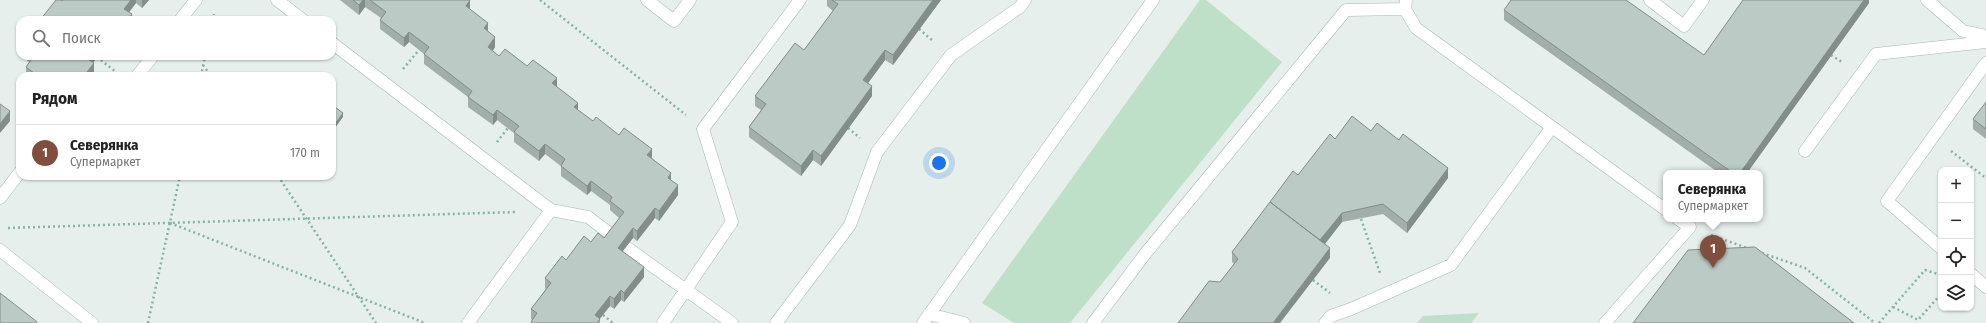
<!DOCTYPE html>
<html lang="ru">
<head>
<meta charset="utf-8">
<style>
	body { margin:0; font-family:"Fira Sans Condensed",sans-serif; background:#f2f2f2; color:#222 }
	.controls { position:absolute; right:12px; bottom:12px; display:grid; overflow:hidden; border-radius:8px; box-shadow:0 1px 3px #0004 }
	.controls button { width:36px; height:36px; display:grid; place-items:center; padding:0; border:0; border-bottom:1px solid #e0e0e0; background:#fff; color:#222; font:20px sans-serif }
	.you { position:absolute; left:939px; top:163px; width:14px; height:14px; margin:-10px; border:3px solid #fff; border-radius:50%; background:#1a73e8; box-shadow:0 0 0 6px #1a73e833 }
	.badge { display:grid; place-items:center; width:26px; height:26px; border-radius:50%; background:#804e3d; color:#fff; font-size:13px; font-weight:700 }
	.pin { position:absolute; translate:-50% -33px; filter:drop-shadow(0 1px 2px #0008) }
	.pin::after { content:''; position:absolute; top:21px; width:14px; height:12px; background:inherit; clip-path:polygon(0 0,100% 0,50% 100%) }
	.popup { position:absolute; left:1663px; top:170px; width:100px; height:52px; box-sizing:border-box; display:grid; place-content:center; border-radius:8px; background:#fff; filter:drop-shadow(0 1px 3px #0005); font-size:13px; white-space:nowrap; color:#767676 }
	.popup b { font-size:15px; color:#222 }
	.popup::after { content:''; position:absolute; left:50%; top:100%; margin-left:-8px; border:8px solid transparent; border-top-color:#fff }
	.list { margin:0; padding:0; list-style:none }
	h2 { display:flex; justify-content:space-between; align-items:center; height:52px; margin:0; padding:0 16px; font-size:17px }
	h2 small { font-size:13px; font-weight:400; color:#767676 }
	.list li { display:grid; grid-template-columns:26px 1fr auto; gap:12px; align-items:center; box-sizing:border-box; height:56px; padding:0 16px; border-top:1px solid #e0e0e0 }
	.list b { display:block; font-size:15px; white-space:nowrap }
	.list p { margin:0; font-size:13px; white-space:nowrap; color:#767676 }
	.list em { font-size:13px; font-style:normal; color:#767676 }
	.icon { flex:none; width:22px; height:22px; fill:none; stroke:currentColor; stroke-width:2; stroke-linecap:round; stroke-linejoin:round }
	.map { position:relative; flex:none; width:1986px; height:323px; overflow:hidden }
	.search { position:absolute; background:#fff; box-shadow:0 1px 3px #0004; left:16px; top:16px; width:320px; height:44px; display:flex; align-items:center; gap:10px; box-sizing:border-box; padding:0 14px; border-radius:12px; color:#767676; font-size:15px }
	.panel { position:absolute; background:#fff; box-shadow:0 1px 3px #0004; left:16px; top:72px; width:320px; height:108px; border-radius:12px }
	.map>svg:first-child { display:block }
	.green { fill:#bfe0c8 }
	.lines { fill:none; stroke-linecap:round; stroke-linejoin:round }
	.lane-casing { stroke:#a8b8b2; stroke-width:13 }
	.path { stroke:#86b3a5; stroke-width:2.5; stroke-dasharray:2 3; stroke-linecap:butt }
	.lane { stroke:#fff; stroke-width:12 }
	.wall { fill:#a1aea9 }
	.shaded-wall { fill:#838d89 }
	.building { fill:#bbcac4; stroke:#838d89 }
</style>
</head>
<body>
<div class="map">
<svg width="1986" height="323" viewBox="0 0 1986 323">
	<rect width="100%" height="100%" fill="#e6efeb"/>
	<path class="green" d="M1200,0H1206L1282,62L1070,323H1014L982,303Z
		M1479,313L1471,323H1417L1423,316Z"/>
	<g class="lines">
		<g class="lane-casing">
			<path id="lane" d="M277,0L303,20
				M647,0L674,21L690,0
				M1406,0L1405,9L1416,28L1666,210
				M1650,0L1684,26L1703,0
				M1927,0L1963,31L1986,36
				M180,20L196,0
				M332,43L551,210L468,323
				M137,76L153,56
				M1805,151L1876,54L1986,42
				M0,198L20,172
				M551,210L588,217L613,236
				M626,247L732,323
				M1941,248L1887,201L1986,63
				M0,250L92,323
				M1971,274L1986,287
				M929,314L964,323
				M663,323L732,222L703,129L800,0
				M776,323L850,225L877,152L951,55L1020,7L1025,0
				M923,323L1153,0
				M1093,323L1145,254L1346,10L1405,9
				M1325,323L1331,316L1351,309L1451,265L1552,127
				M1605,323L1690,227L1678,219"/>
		</g>
		<path class="path" d="M540,0L686,115
			M213,20L214,14
			M919,29L933,41
			M1831,55L1842,62
			M97,57L116,72
			M203,65L211,76
			M403,69L419,50
			M201,76L205,56
			M848,128L860,138
			M497,142L508,128
			M1951,151L1986,178
			M278,176L376,323
			M1361,219L1380,273
			M170,223L425,323
			M8,228L515,212
			M1711,235L1747,248
			M1762,253L1805,268L1875,323
			M1313,280L1330,293
			M1893,307L1918,320L1941,294
			M603,315L613,323
			M148,323L180,176
			M1879,323L1925,270L1941,275"/>
		<use href="#lane" class="lane"/>
	</g>
	<path class="wall" d="M63,0H149L142,8L136,3L129,12L132,20L62,1Z
		M340,0H470V9L488,32L495,47L493,51L499,56L527,66L557,87L578,110L593,121L619,135L652,158L671,181L678,195L659,221L655,218L637,241L633,238L623,251L644,277L624,302L621,300L614,309L610,306L600,319V323H531L532,320L531,319V309L546,289L545,288V278L566,260L591,242L604,238L619,218L610,210V205L591,191L587,195L561,176V166L545,154L539,161L514,142V133L497,120L493,125L468,107V97L424,64V54L409,42L404,47L380,29V20L381,18L365,7L359,15Z
		M827,0H941L893,65L885,60L868,83L872,96L821,166L813,160L801,176L749,137V127L761,110L755,106V96L804,50L833,11L827,6Z
		M1869,0V3L1747,173H1719L1504,20V10L1704,55Z
		M27,56H98L93,63L94,73L91,76H26V67L29,62L27,61Z
		M1986,102V139L1973,129V119Z
		M1371,131L1448,178L1407,233L1383,214L1342,222L1325,244L1330,258L1220,282L1234,264L1232,262V252L1298,175L1335,139Z"/>
	<path class="shaded-wall" d="M131,0H136V3L124,19V9Z
		M142,0H149L142,8Z
		M363,0H365V7L359,15V5Z
		M470,0V9L466,6Z
		M933,0H941L893,65V55Z
		M1864,0H1869V3L1747,173H1740Z
		M132,14V20H128Z
		M488,23V32L484,28Z
		M409,32V42L404,47V38Z
		M495,37V47L488,57V47Z
		M885,50V60L863,90V80Z
		M91,56H98L88,69V59Z
		M94,63V73L91,76H84Z
		M557,78V88L552,83Z
		M872,86V96L821,166V156Z
		M578,103V113L574,107Z
		M497,110V120L493,125V115Z
		M10,111V121L0,133V124Z
		M343,113V117L332,132V128Z
		M545,144V154L539,161V151Z
		M652,149V158L647,155Z
		M813,150V160L801,176V166Z
		M1448,168V178L1407,233V223Z
		M671,173V183L668,178Z
		M591,181V191L587,195V186Z
		M678,185V195L659,221V211Z
		M655,208V218L637,241V231Z
		M1342,213V222L1320,250V240Z
		M633,228V238L618,257V248Z
		M1330,248V258L1280,323H1273Z
		M644,267V277L624,302V293Z
		M621,290V300L614,309V299Z
		M610,296V306L596,323L595,315Z"/>
	<path class="building" d="M56,0H60L62,1L63,0H131L124,9L132,14L128,20H40Z
		M353,0H363L359,5Z
		M370,0H470L466,6L488,23L484,28L495,37L488,47L499,56L505,49L527,66L533,60L557,78L552,83L578,103L574,107L593,121L596,117L619,135L624,128L652,149L647,155L671,173L668,178L678,185L659,211L655,208L637,231L633,228L618,248L644,267L624,293L621,290L614,299L610,296L595,315L600,319L597,323H532L531,322L537,313L531,309L551,283L545,278L562,256L566,260L584,236L591,242L598,233L604,238L624,212L610,201L612,197L591,181L587,186L561,166L565,159L545,144L539,151L514,132L519,126L497,110L493,115L468,97L472,91L424,54L429,47L409,32L404,38L380,20L386,12Z
		M832,0H933L893,55L885,50L863,80L872,86L821,156L813,150L801,166L749,127L766,104L755,96L795,43L804,50L838,4Z
		M1511,0H1626L1704,55L1743,0H1864L1740,173H1733L1504,10Z
		M34,56H91L88,59L94,63L84,76H38L26,67Z
		M1986,102V129L1973,119Z
		M0,104L10,111L0,124Z
		M332,105L343,113L332,128Z
		M1352,116L1371,131L1377,123L1399,140L1403,134L1448,168L1407,223L1383,204L1342,213L1320,240L1270,202L1293,171L1298,175L1330,134L1335,139Z
		M1270,202L1330,248L1273,323H1178L1209,281L1220,282L1238,259L1232,252Z
		M1755,247L1854,323H1633L1688,250Z
		M0,293L36,321L37,323H0Z"/>
</svg>
<div class="controls">
<button>+</button>
<button>−</button>
<button><svg class="icon" aria-label="locate" viewBox="0 0 24 24"><circle cx="12" cy="12" r="6"/><path d="M12 2v4M12 18v4M2 12h4M18 12h4"/></svg></button>
<button><svg class="icon" aria-label="layers" viewBox="0 0 24 24"><path d="M12 4l9 5-9 5-9-5zM3 14l9 5 9-5"/></svg></button>
</div>
<div class="you"></div>
<div class="pin badge" style="left:1713px;top:268px">1</div>
<div class="popup"><b>Северянка</b>Супермаркет</div>
<div class="search"><svg class="icon" aria-label="search" viewBox="0 0 24 24"><circle cx="10" cy="10" r="6"/><path d="M15 15l6 6"/></svg>Поиск</div>
<section class="panel">
<h2>Рядом<small></small></h2>
<ul class="list">
<li><span class="badge">1</span><div><b>Северянка</b><p>Супермаркет</p></div><em>170 m</em></li>
</ul>
</section>
</div>
</body>
</html>
